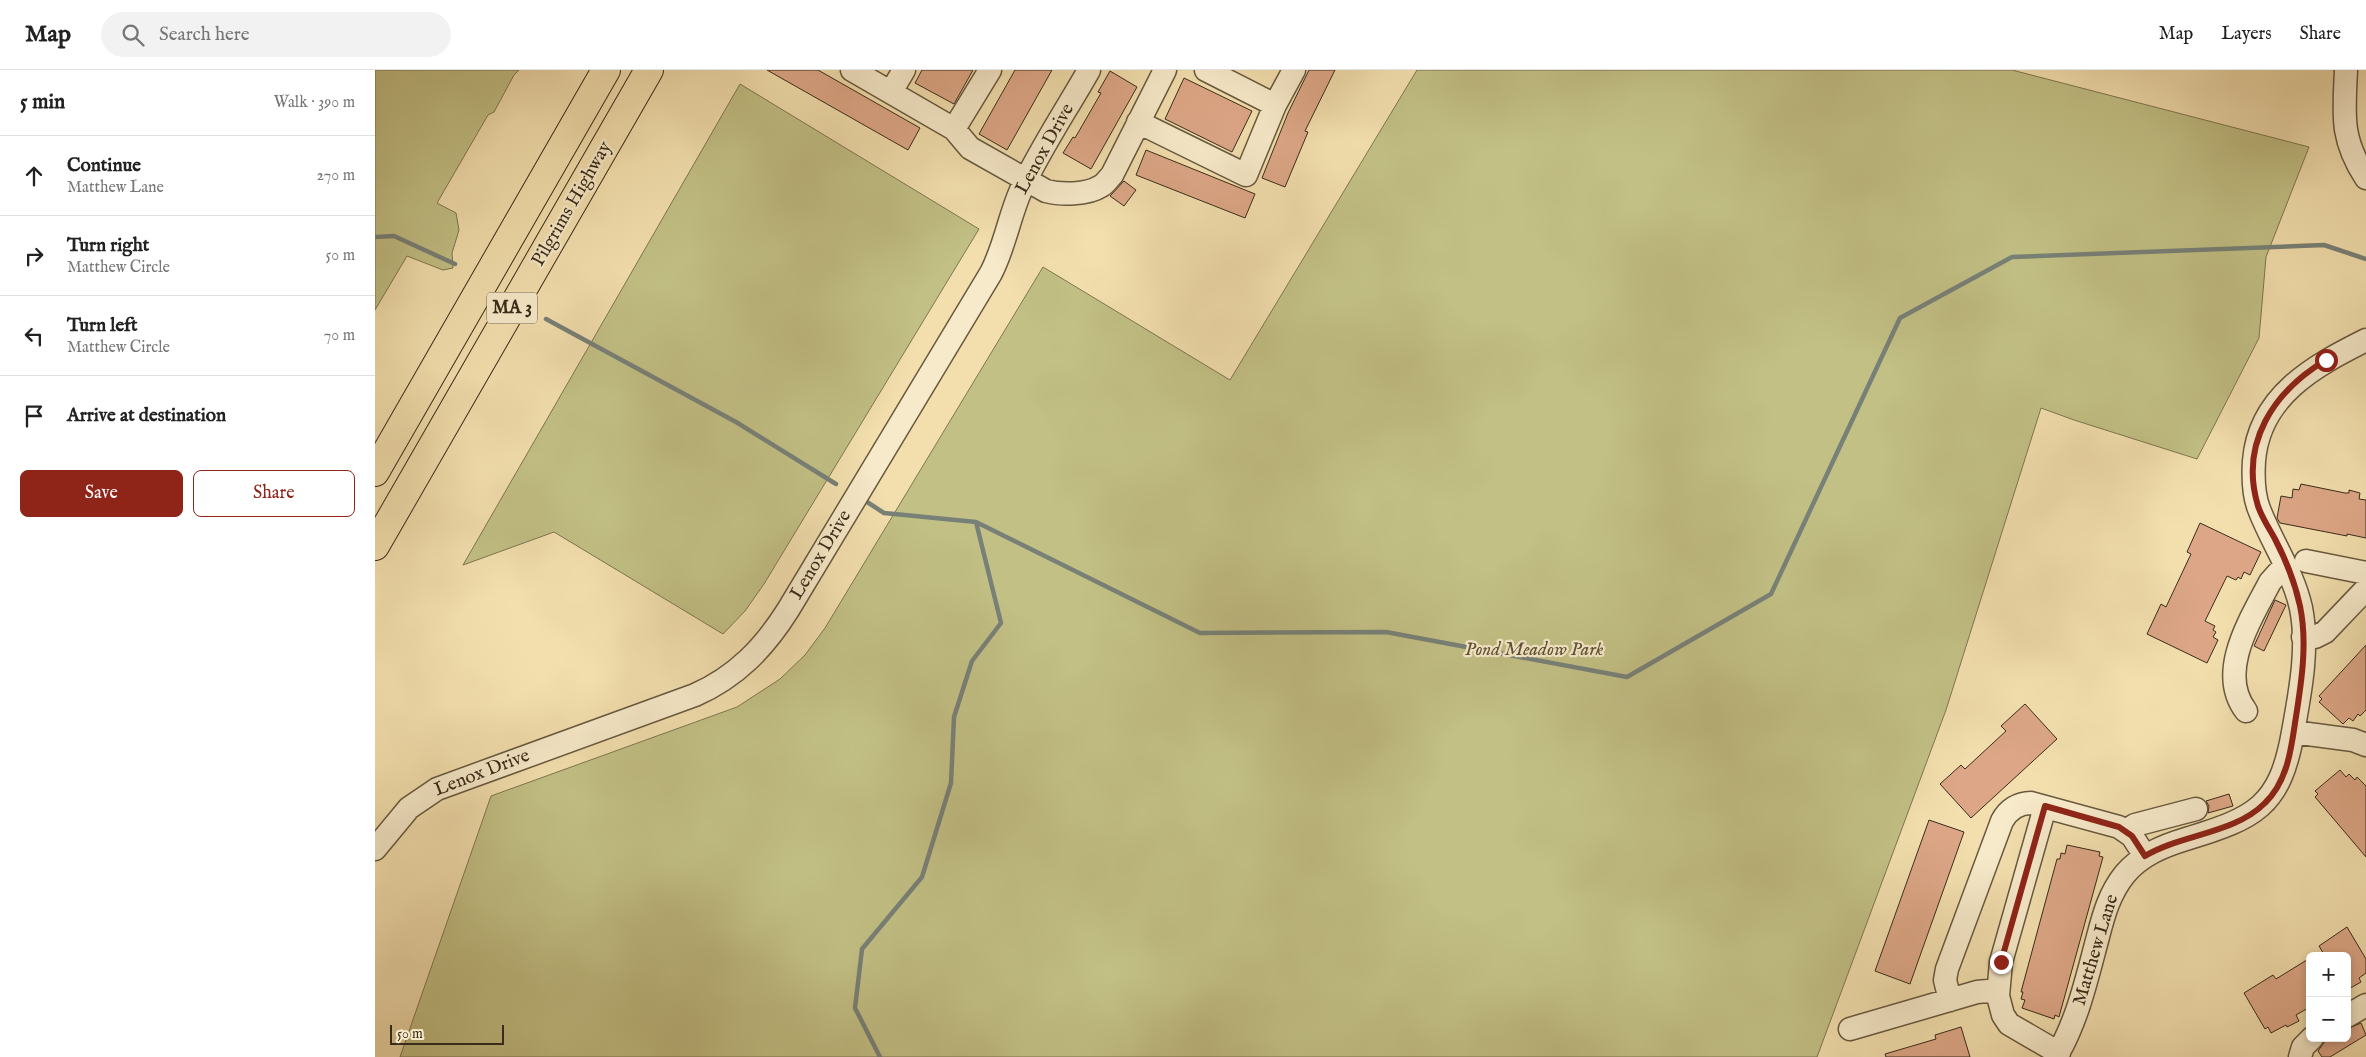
<!DOCTYPE html>
<html lang="en">
<head>
<meta charset="utf-8">
<style>
	body { margin:0; font-family:"IM FELL English",serif; background:#f2f2f2; color:#222 }
	.controls { position:absolute; right:15px; bottom:15px; display:grid; overflow:hidden; border-radius:8px; box-shadow:0 2px 8px #0003 }
	.controls button { width:45px; height:45px; display:grid; place-items:center; padding:0; border:0; border-bottom:1px solid #e0e0e0; background:#fff; color:#222; font:25px sans-serif }
	.scale { position:absolute; left:15px; bottom:12px; width:114px; box-sizing:border-box; padding-left:5px; border:2px solid #3a2c1a; border-top:0; font-size:14px; line-height:18px; white-space:nowrap; color:#3a2c1a; -webkit-text-stroke:4px #f7eaca; paint-order:stroke }
	.stop { position:absolute; width:15px; height:15px; margin:-11px; border:4px solid #8f2418; border-radius:50%; background:#fff }
	.stop.end { background:#8f2418; border-color:#fff; box-shadow:0 1px 5px #0008 }
	.list { margin:0; padding:0; list-style:none }
	h2 { display:flex; justify-content:space-between; align-items:center; height:65px; margin:0; padding:0 20px; font-size:21px }
	h2 small { font-size:16px; font-weight:400; color:#767676 }
	.list li { display:grid; grid-template-columns:32px 1fr auto; gap:15px; align-items:center; box-sizing:border-box; height:80px; padding:0 20px; border-top:1px solid #e0e0e0 }
	.list b { display:block; font-size:19px; white-space:nowrap }
	.list p { margin:0; font-size:16px; white-space:nowrap; color:#767676 }
	.list em { font-size:16px; font-style:normal; color:#767676 }
	.actions { display:flex; gap:10px; padding:15px 20px }
	.actions a { flex:1; padding:11px 0; border:1px solid #8f2418; border-radius:8px; text-align:center; font-size:18px; color:#8f2418 }
	.actions .main { background:#8f2418; color:#fff }
	.icon { flex:none; width:28px; height:28px; fill:none; stroke:currentColor; stroke-width:2; stroke-linecap:round; stroke-linejoin:round }
	.map { position:relative; flex:none; width:1991px; height:987px; overflow:hidden }
	header { display:flex; align-items:center; gap:30px; box-sizing:border-box; height:70px; padding:0 25px; background:#fff; border-bottom:1px solid #e0e0e0 }
	header strong { font-size:24px }
	nav { display:flex; gap:28px; margin-inline-start:auto; font-size:18px }
	.search { width:350px; height:45px; background:#f2f2f2; display:flex; align-items:center; gap:12px; box-sizing:border-box; padding:0 18px; border-radius:28px; color:#767676; font-size:19px }
	main { display:flex }
	aside { flex:1; background:#fff }
	.map>svg:first-child { display:block }
	.green { fill:#c2c085; stroke:#7e7650 }
	.lines { fill:none; stroke-linecap:round; stroke-linejoin:round }
	.stream { stroke:#788178; stroke-width:4.5 }
	.building { fill:#dda787; stroke:#3a2c1a }
	.minor-casing { stroke:#68593f; stroke-width:25 }
	.highway-casing { stroke:#3a2c1a; stroke-width:30 }
	.minor { stroke:#f7eaca; stroke-width:22 }
	.highway { stroke:#f3dfae; stroke-width:28 }
	.route { stroke:#8f2418; stroke-width:6 }
	.labels { text-anchor:middle; dominant-baseline:central; stroke-width:4.5; stroke-linejoin:round; paint-order:stroke }
	.shield { fill:#f7eaca; stroke:#73654f; stroke-width:1 }
	.shield-label { font-size:18px; font-weight:bold; fill:#3a2c1a }
	.street-label { font-size:19px; fill:#3a2c1a; stroke:#f7eaca }
	.park-label { font-size:19px; font-style:italic; fill:#5c5135; stroke:#f7eaca }
</style>
</head>
<body>
<header>
<strong>Map</strong>
<div class="search"><svg class="icon" aria-label="search" viewBox="0 0 24 24"><circle cx="10" cy="10" r="6"/><path d="M15 15l6 6"/></svg>Search here</div>
<nav><a>Map</a><a>Layers</a><a>Share</a></nav>
</header>
<main>
<aside>
<h2>5 min<small>Walk · 390 m</small></h2>
<ul class="list">
<li><svg class="icon" aria-label="ahead" viewBox="0 0 24 24"><path d="M12 20V5M6 11l6-6 6 6"/></svg><div><b>Continue</b><p>Matthew Lane</p></div><em>270 m</em></li>
<li><svg class="icon" aria-label="right" viewBox="0 0 24 24"><path d="M7 20v-9h11M14 6l5 5-5 5"/></svg><div><b>Turn right</b><p>Matthew Circle</p></div><em>50 m</em></li>
<li><svg class="icon" aria-label="left" viewBox="0 0 24 24"><path d="M17 20v-9H6M10 6l-5 5 5 5"/></svg><div><b>Turn left</b><p>Matthew Circle</p></div><em>70 m</em></li>
<li><svg class="icon" aria-label="arrive" viewBox="0 0 24 24"><path d="M6 21V4h12l-3 4 3 4H6"/></svg><div><b>Arrive at destination</b></div></li>
</ul>
<div class="actions"><a class="main">Save</a><a>Share</a></div>
</aside>
<div class="map">
<svg width="1991" height="987" viewBox="0 0 1991 987">
	<rect width="100%" height="100%" fill="#f3dfae"/>
	<filter id="stains"><feTurbulence type="fractalNoise" baseFrequency=".004" numOctaves="4"/><feColorMatrix values="0 0 0 0 .2 0 0 0 0 .09 0 0 0 0 .02 0 0 0 .5 -.17"/></filter>
	<radialGradient id="worn" r=".72"><stop offset=".6" stop-color="#630" stop-opacity="0"/><stop offset="1" stop-color="#630" stop-opacity=".3"/></radialGradient>
	<path class="green" d="M0,0H144L139,5L119,42L113,45L62,133L81,143L84,160L77,183L78,198L68,200L32,186L0,240Z
		M1042,0H1637L1934,77L1891,187L1884,268L1822,389L1699,350L1666,338L1571,640L1442,987H25L116,726L362,637L405,609L430,585L450,558L668,197L855,310Z
		M365,14L604,159L389,514L370,541L348,564L179,462L88,495Z"/>
	<g class="lines">
		<path class="stream" d="M0,167L19,166L80,194
			M171,249L361,352L461,414
			M489,430L509,443L601,452L825,563L1011,562L1252,607L1396,524L1525,248L1637,187L1949,175L1991,189
			M505,987L480,938L487,879L547,807L576,713L579,647L597,591L626,553L601,452"/>
	</g>
	<path class="building" d="M392,0H443L545,58L533,80Z
		M547,0H598L579,34L540,13Z
		M640,0H677L632,80L604,64Z
		M934,0H960L930,61L933,62L910,117L887,108L913,43Z
		M735,1L762,17L716,99L688,83L698,67L700,68L726,23L723,22Z
		M809,8L877,41L857,82L790,49Z
		M771,80L880,124L870,148L761,105Z
		M749,111L761,120L749,136L735,126Z
		M1926,414L1970,423H1974V420L1985,423L1984,429L1991,430V468L1972,464V466L1905,453L1902,448L1906,426L1917,428L1918,419L1924,420Z
		M1825,453L1886,482L1875,505L1869,502L1866,509L1863,507L1861,510L1852,506L1830,551L1840,556L1838,560L1841,562L1838,567L1843,570L1832,593L1772,564L1786,534L1791,537L1816,484L1812,482Z
		M1900,530L1911,535L1889,581L1879,576Z
		M1991,575V640L1985,646L1983,644L1978,651L1974,648L1968,654L1944,632L1947,629L1944,626Z
		M1650,634L1682,669L1596,748L1565,714L1586,695L1590,699L1631,661L1626,656Z
		M1965,700L1971,707L1974,704L1980,710L1982,707L1991,716V787L1940,727L1943,724L1940,721Z
		M1854,724L1858,736L1833,743L1834,736L1831,731Z
		M1554,750L1589,762L1535,914L1500,901Z
		M1692,775L1725,782L1724,786L1728,787L1684,947L1680,945L1679,949L1647,938L1650,930L1646,929L1648,922H1646L1682,789H1685L1686,783L1690,784Z
		M1972,857L1991,889V903L1984,908L1986,912L1972,920V886H1950L1944,876Z
		M1935,888V937L1921,945L1924,951L1912,957L1911,955L1896,963L1893,957L1890,959L1869,923L1898,905L1901,909Z
		M1986,953L1991,965L1955,987H1947L1943,981L1950,971L1954,968H1972V959Z
		M1586,957L1595,987H1511L1510,984L1561,969L1560,965Z"/>
	<g class="lines">
		<g class="minor-casing">
			<path id="minor" d="M477,0L579,59L595,78L671,121C686,125 712,125 726,116C730,114 733,109 737,105L790,0
				M831,0L900,35
				M1971,0C1969,45 1965,68 1991,108
				M516,22L529,0
				M763,52L871,105L900,35L919,0
				M579,59L615,0
				M1931,491L1991,503
				M1928,567H1940L1950,562L1991,519
				M1871,641C1841,602 1876,549 1895,512L1903,503L1913,499
				M1918,662L1978,670L1991,675
				M1670,737L1626,892L1623,926L1628,945L1634,954L1684,983
				M1751,761L1760,755L1821,739
				M0,779L34,738L62,719L320,625C361,607 389,578 413,540L616,203C630,176 634,147 646,120C665,79 692,39 714,0
				M1575,930L1570,910L1572,899L1627,751C1633,740 1643,733 1656,733L1744,757L1757,766L1770,786
				M1972,946L1991,935
				M1475,959L1602,922L1623,920
				M1681,987C1701,953 1710,916 1720,878C1727,852 1732,826 1750,804C1766,785 1788,776 1811,769C1880,748 1905,737 1918,662C1925,623 1934,578 1926,538C1918,502 1897,473 1884,439C1878,424 1878,407 1879,391C1884,326 1939,296 1991,270
				M1925,987L1928,977L1937,968"/>
		</g>
		<g class="highway-casing">
			<path id="highway" d="M0,402L231,0
				M0,476L274,0"/>
		</g>
		<use href="#minor" class="minor"/>
		<use href="#highway" class="highway"/>
	</g>
	<g class="lines">
		<path class="route" d="M1626,892L1670,736L1744,757L1757,766L1770,786C1807,764 1859,764 1890,733C1912,712 1916,680 1920,653C1926,615 1933,574 1925,536C1920,513 1911,490 1900,469C1894,458 1887,448 1883,436C1864,373 1899,321 1951,290"/>
	</g>
	<g class="labels">
		<rect class="shield" x="112" y="222.5" width="50" height="31" rx="4"/>
		<g class="shield-label">
			<text x="137" y="238">MA 3</text>
		</g>
		<g class="street-label">
			<text transform="translate(670 79) rotate(-61)">Lenox Drive</text>
			<text transform="translate(197 134) rotate(-60)">Pilgrims Highway</text>
			<text transform="translate(446 485) rotate(-59)">Lenox Drive</text>
			<text transform="translate(107 703) rotate(-21)">Lenox Drive</text>
			<text transform="translate(1721 880) rotate(-73)">Matthew Lane</text>
		</g>
		<g class="park-label">
			<text x="1159" y="580">Pond Meadow Park</text>
		</g>
	</g>
	<rect width="100%" height="100%" filter="url(#stains)"/>
	<rect width="100%" height="100%" fill="url(#worn)"/>
</svg>
<div class="controls">
<button>+</button>
<button>−</button>
</div>
<div class="scale">50 m</div>
<div class="stop" style="left:1951px;top:290px"></div>
<div class="stop end" style="left:1626px;top:892px"></div>
</div>
</main>
</body>
</html>
